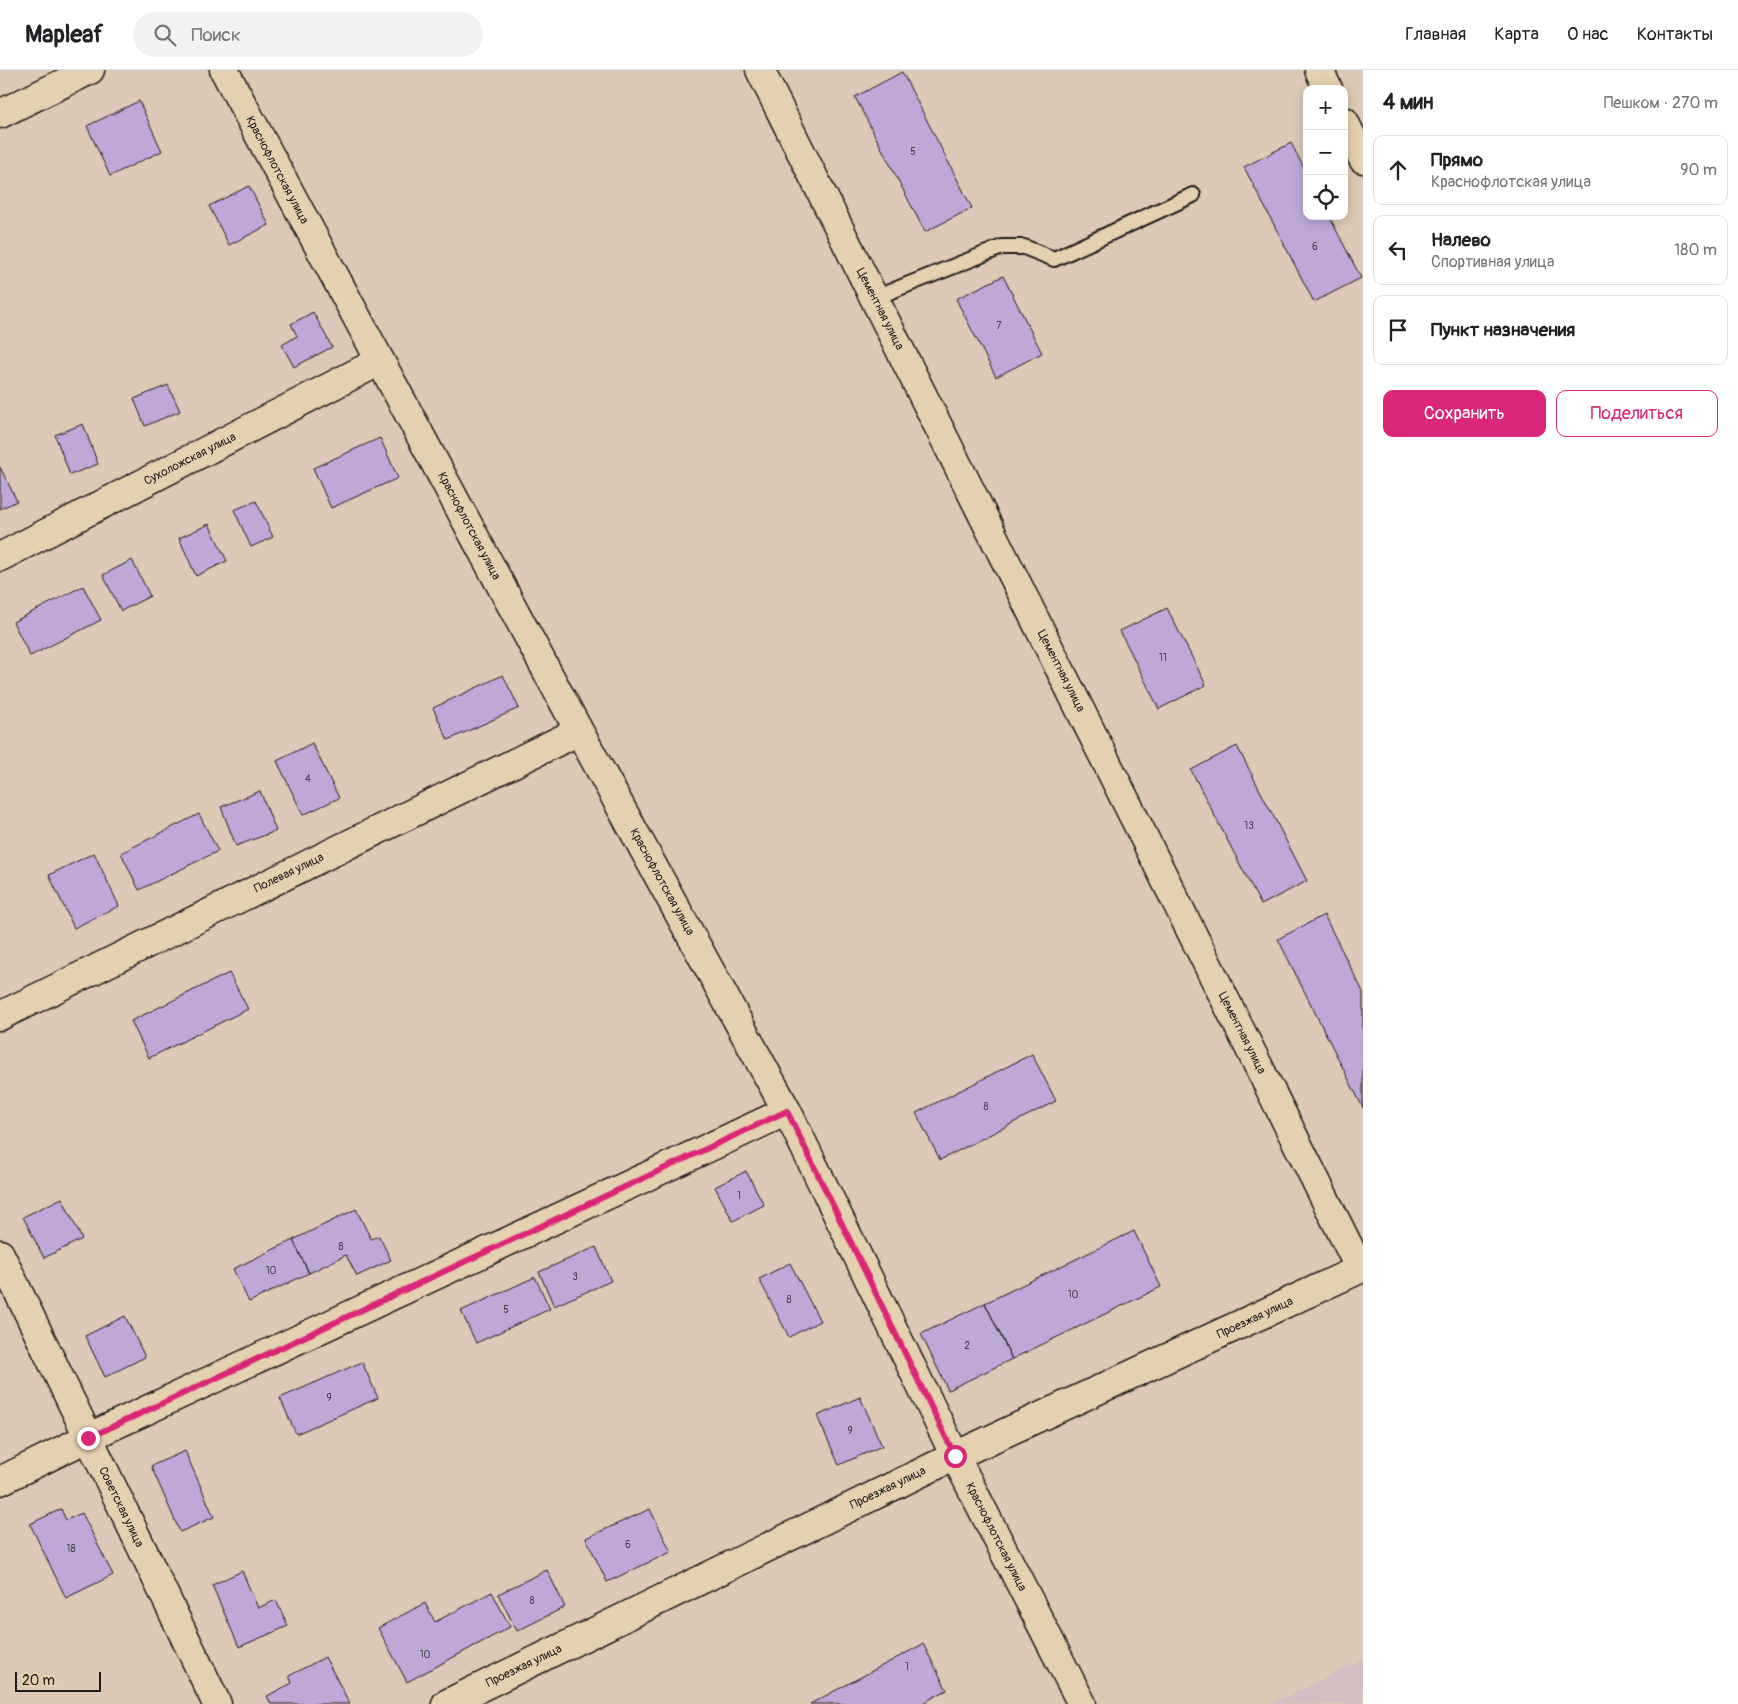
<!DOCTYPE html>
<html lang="ru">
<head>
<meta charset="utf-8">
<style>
	body { margin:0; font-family:Pangolin,sans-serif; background:#f2f2f2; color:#202124 }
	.controls { position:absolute; right:15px; top:15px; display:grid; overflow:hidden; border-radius:10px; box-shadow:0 2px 12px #0003 }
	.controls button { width:45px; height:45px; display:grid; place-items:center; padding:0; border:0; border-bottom:1px solid #e0e0e0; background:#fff; color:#202124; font:25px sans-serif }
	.scale { position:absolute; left:15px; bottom:12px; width:86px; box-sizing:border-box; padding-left:5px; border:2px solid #1c1c1c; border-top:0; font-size:14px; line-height:18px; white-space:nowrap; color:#1c1c1c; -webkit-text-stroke:4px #e4d1af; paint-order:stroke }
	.stop { position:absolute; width:15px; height:15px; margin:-11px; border:4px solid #db2777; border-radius:50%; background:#fff }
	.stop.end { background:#db2777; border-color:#fff; box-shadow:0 1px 5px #0008 }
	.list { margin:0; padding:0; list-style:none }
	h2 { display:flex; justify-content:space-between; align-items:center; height:65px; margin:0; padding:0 20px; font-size:21px }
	h2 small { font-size:16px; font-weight:400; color:#757577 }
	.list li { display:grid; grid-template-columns:32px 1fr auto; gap:15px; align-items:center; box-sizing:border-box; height:70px; margin:0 10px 10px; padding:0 10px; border:1px solid #e0e0e0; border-radius:10px }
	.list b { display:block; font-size:19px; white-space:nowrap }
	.list p { margin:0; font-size:16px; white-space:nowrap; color:#757577 }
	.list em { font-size:16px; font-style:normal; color:#757577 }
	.actions { display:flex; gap:10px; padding:15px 20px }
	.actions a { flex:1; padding:11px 0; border:1px solid #db2777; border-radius:10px; text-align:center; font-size:18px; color:#db2777 }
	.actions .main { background:#db2777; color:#fff }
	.icon { flex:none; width:28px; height:28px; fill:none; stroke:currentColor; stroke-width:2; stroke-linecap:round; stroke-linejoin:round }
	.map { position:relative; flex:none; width:1363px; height:1634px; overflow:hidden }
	header { display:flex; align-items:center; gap:30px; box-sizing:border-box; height:70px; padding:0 25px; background:#fff; border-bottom:1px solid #e0e0e0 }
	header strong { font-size:24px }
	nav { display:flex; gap:28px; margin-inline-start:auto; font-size:18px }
	.search { width:350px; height:45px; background:#f2f2f2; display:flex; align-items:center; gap:12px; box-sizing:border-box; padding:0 18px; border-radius:28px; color:#757577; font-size:19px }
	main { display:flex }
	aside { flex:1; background:#fff }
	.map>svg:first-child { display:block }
	.built { fill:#d3bfc1 }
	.building { fill:#bda8d7; stroke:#1c1c1c }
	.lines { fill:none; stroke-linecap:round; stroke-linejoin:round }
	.service-casing { stroke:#1c1c1c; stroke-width:18 }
	.minor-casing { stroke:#1c1c1c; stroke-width:31 }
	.tertiary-casing { stroke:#1c1c1c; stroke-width:31 }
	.service { stroke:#e4d1af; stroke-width:14 }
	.minor { stroke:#e4d1af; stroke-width:28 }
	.tertiary { stroke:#e4d1af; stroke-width:28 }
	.route { stroke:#db2777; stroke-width:6 }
	.labels { text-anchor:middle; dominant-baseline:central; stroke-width:4; stroke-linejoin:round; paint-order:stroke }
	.number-label { font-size:10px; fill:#443f4b }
	.street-label { font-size:12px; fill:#1c1c1c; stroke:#e4d1af }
</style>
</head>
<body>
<header>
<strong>Mapleaf</strong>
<div class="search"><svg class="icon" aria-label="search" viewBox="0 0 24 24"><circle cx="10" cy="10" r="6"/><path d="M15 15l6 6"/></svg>Поиск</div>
<nav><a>Главная</a><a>Карта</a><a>О нас</a><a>Контакты</a></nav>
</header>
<main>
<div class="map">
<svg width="1363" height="1634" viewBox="0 0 1363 1634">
	<rect width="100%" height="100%" fill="#dcc9b7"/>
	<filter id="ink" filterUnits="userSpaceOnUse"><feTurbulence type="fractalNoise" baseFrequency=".02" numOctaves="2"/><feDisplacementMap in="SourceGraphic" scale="10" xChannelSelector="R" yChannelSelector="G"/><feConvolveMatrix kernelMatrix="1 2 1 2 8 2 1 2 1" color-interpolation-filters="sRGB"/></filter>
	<g filter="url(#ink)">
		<path class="built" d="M1363,1589V1634H1271Z"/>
		<path class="building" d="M902,2L972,138L925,162L855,27Z
			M139,31L162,81L110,106L87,56Z
			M1291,73L1307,104V146H1329L1361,208L1314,232L1244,97Z
			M249,116L269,155L229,175L209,136Z
			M1003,206L1042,283L996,307L956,229Z
			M313,242L332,277L294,297L282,275L297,266L291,254Z
			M168,315L180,341L145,356L134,329Z
			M83,354L98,394L70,405L55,365Z
			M380,368L398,408L331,438L313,398Z
			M0,397L17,431L0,439Z
			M256,431L273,467L251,477L234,440Z
			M209,454L227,491L196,506L179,468Z
			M132,490L150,526L121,541L103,505Z
			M83,516L101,550L30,586L13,552Z
			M1167,538L1206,615L1159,639L1120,561Z
			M503,605L519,638L448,670L433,638Z
			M312,673L339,728L303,745L277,691Z
			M1237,676L1307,811L1261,835L1191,700Z
			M260,721L276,761L236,776L221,737Z
			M199,744L218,781L139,820L121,783Z
			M94,783L119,836L74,858L49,805Z
			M1324,845L1363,922V1038L1278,869Z
			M229,903L248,939L149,988L131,951Z
			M1032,984L1056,1031L940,1090L916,1043Z
			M746,1101L764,1135L733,1151L715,1117Z
			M62,1128L82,1169L44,1188L23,1147Z
			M356,1139L371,1169L379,1166L391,1190L357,1206L346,1185L309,1203L293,1170Z
			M1134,1161L1161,1217L1012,1289L985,1233Z
			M293,1170L309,1203L249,1232L233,1199Z
			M596,1177L611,1211L554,1236L539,1202Z
			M790,1193L820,1251L789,1267L759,1209Z
			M535,1207L550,1239L476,1273L461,1241Z
			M985,1233L1012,1289L948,1320L921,1264Z
			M125,1246L145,1287L105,1307L85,1266Z
			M362,1292L378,1328L296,1364L280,1328Z
			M860,1327L882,1376L839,1395L817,1346Z
			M185,1381L214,1447L180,1462L151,1396Z
			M61,1439L66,1450L82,1443L113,1505L66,1528L30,1454Z
			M650,1439L671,1482L607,1512L586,1468Z
			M547,1500L565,1537L517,1561L498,1524Z
			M242,1501L258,1538L276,1530L288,1556L239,1577L212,1515Z
			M492,1522L510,1557L407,1612L378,1558L425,1533L435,1552Z
			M923,1574L947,1620L921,1634H810Z
			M325,1587L350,1634H271L267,1626L292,1613L289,1606Z"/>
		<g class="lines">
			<g class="service-casing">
				<path id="service" d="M874,228L1002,177H1024L1054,189L1193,125"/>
			</g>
			<g class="minor-casing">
				<path id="minor" d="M224,0L579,661L787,1041L955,1386L1082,1634
					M1319,0L1328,19
					M0,44L90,0
					M1344,51L1363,89
					M0,487L380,291
					M0,946L579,661
					M0,1184L217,1634
					M0,1411L87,1368L787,1041"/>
			</g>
			<g class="tertiary-casing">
				<path id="tertiary" d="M446,1634L955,1386L1360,1199L760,0"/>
			</g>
			<use href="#service" class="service"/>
			<use href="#minor" class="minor"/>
			<use href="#tertiary" class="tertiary"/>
		</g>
	</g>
	<g class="lines" filter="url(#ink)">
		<path class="route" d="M88,1368L787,1041L955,1386"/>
	</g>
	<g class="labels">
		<g class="number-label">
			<text x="913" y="82">5</text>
			<text x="1315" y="177">6</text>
			<text x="999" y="256">7</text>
			<text x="1163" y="588">11</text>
			<text x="308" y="709">4</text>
			<text x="1249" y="756">13</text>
			<text x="986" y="1037">8</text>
			<text x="739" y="1126">1</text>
			<text x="341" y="1177">8</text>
			<text x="271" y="1201">10</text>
			<text x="575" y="1207">3</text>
			<text x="1073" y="1225">10</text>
			<text x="789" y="1230">8</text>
			<text x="506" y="1240">5</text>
			<text x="967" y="1276">2</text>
			<text x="329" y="1328">9</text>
			<text x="850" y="1361">9</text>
			<text x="628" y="1475">6</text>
			<text x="71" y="1479">18</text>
			<text x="532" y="1531">8</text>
			<text x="425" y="1585">10</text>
			<text x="907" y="1597">1</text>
		</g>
		<g class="street-label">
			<text transform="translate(277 100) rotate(62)">Краснофлотская улица</text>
			<text transform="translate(880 239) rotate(63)">Цементная улица</text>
			<text transform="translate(190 389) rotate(-27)">Сухоложская улица</text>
			<text transform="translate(469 456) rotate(62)">Краснофлотская улица</text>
			<text transform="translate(1061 601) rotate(63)">Цементная улица</text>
			<text transform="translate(289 803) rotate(-26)">Полевая улица</text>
			<text transform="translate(662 812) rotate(61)">Краснофлотская улица</text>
			<text transform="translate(1242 963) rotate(63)">Цементная улица</text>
			<text transform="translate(1255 1248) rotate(-25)">Проезжая улица</text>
			<text transform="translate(888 1418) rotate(-26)">Проезжая улица</text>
			<text transform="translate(121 1437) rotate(64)">Советская улица</text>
			<text transform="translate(996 1467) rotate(63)">Краснофлотская улица</text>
			<text transform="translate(524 1596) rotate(-26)">Проезжая улица</text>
		</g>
	</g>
</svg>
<div class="controls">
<button>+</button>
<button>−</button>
<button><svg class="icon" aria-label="locate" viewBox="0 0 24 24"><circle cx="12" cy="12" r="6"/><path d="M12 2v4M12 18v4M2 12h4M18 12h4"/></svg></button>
</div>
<div class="scale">20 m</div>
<div class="stop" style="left:955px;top:1386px"></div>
<div class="stop end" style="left:88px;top:1368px"></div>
</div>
<aside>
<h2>4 мин<small>Пешком · 270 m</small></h2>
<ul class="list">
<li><svg class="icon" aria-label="ahead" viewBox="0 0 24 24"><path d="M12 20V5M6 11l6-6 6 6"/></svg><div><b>Прямо</b><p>Краснофлотская улица</p></div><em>90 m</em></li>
<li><svg class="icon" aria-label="left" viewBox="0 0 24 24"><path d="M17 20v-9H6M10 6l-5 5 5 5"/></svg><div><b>Налево</b><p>Спортивная улица</p></div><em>180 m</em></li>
<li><svg class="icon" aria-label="arrive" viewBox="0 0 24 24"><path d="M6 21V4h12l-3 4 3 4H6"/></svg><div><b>Пункт назначения</b></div></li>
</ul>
<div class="actions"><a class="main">Сохранить</a><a>Поделиться</a></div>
</aside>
</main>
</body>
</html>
